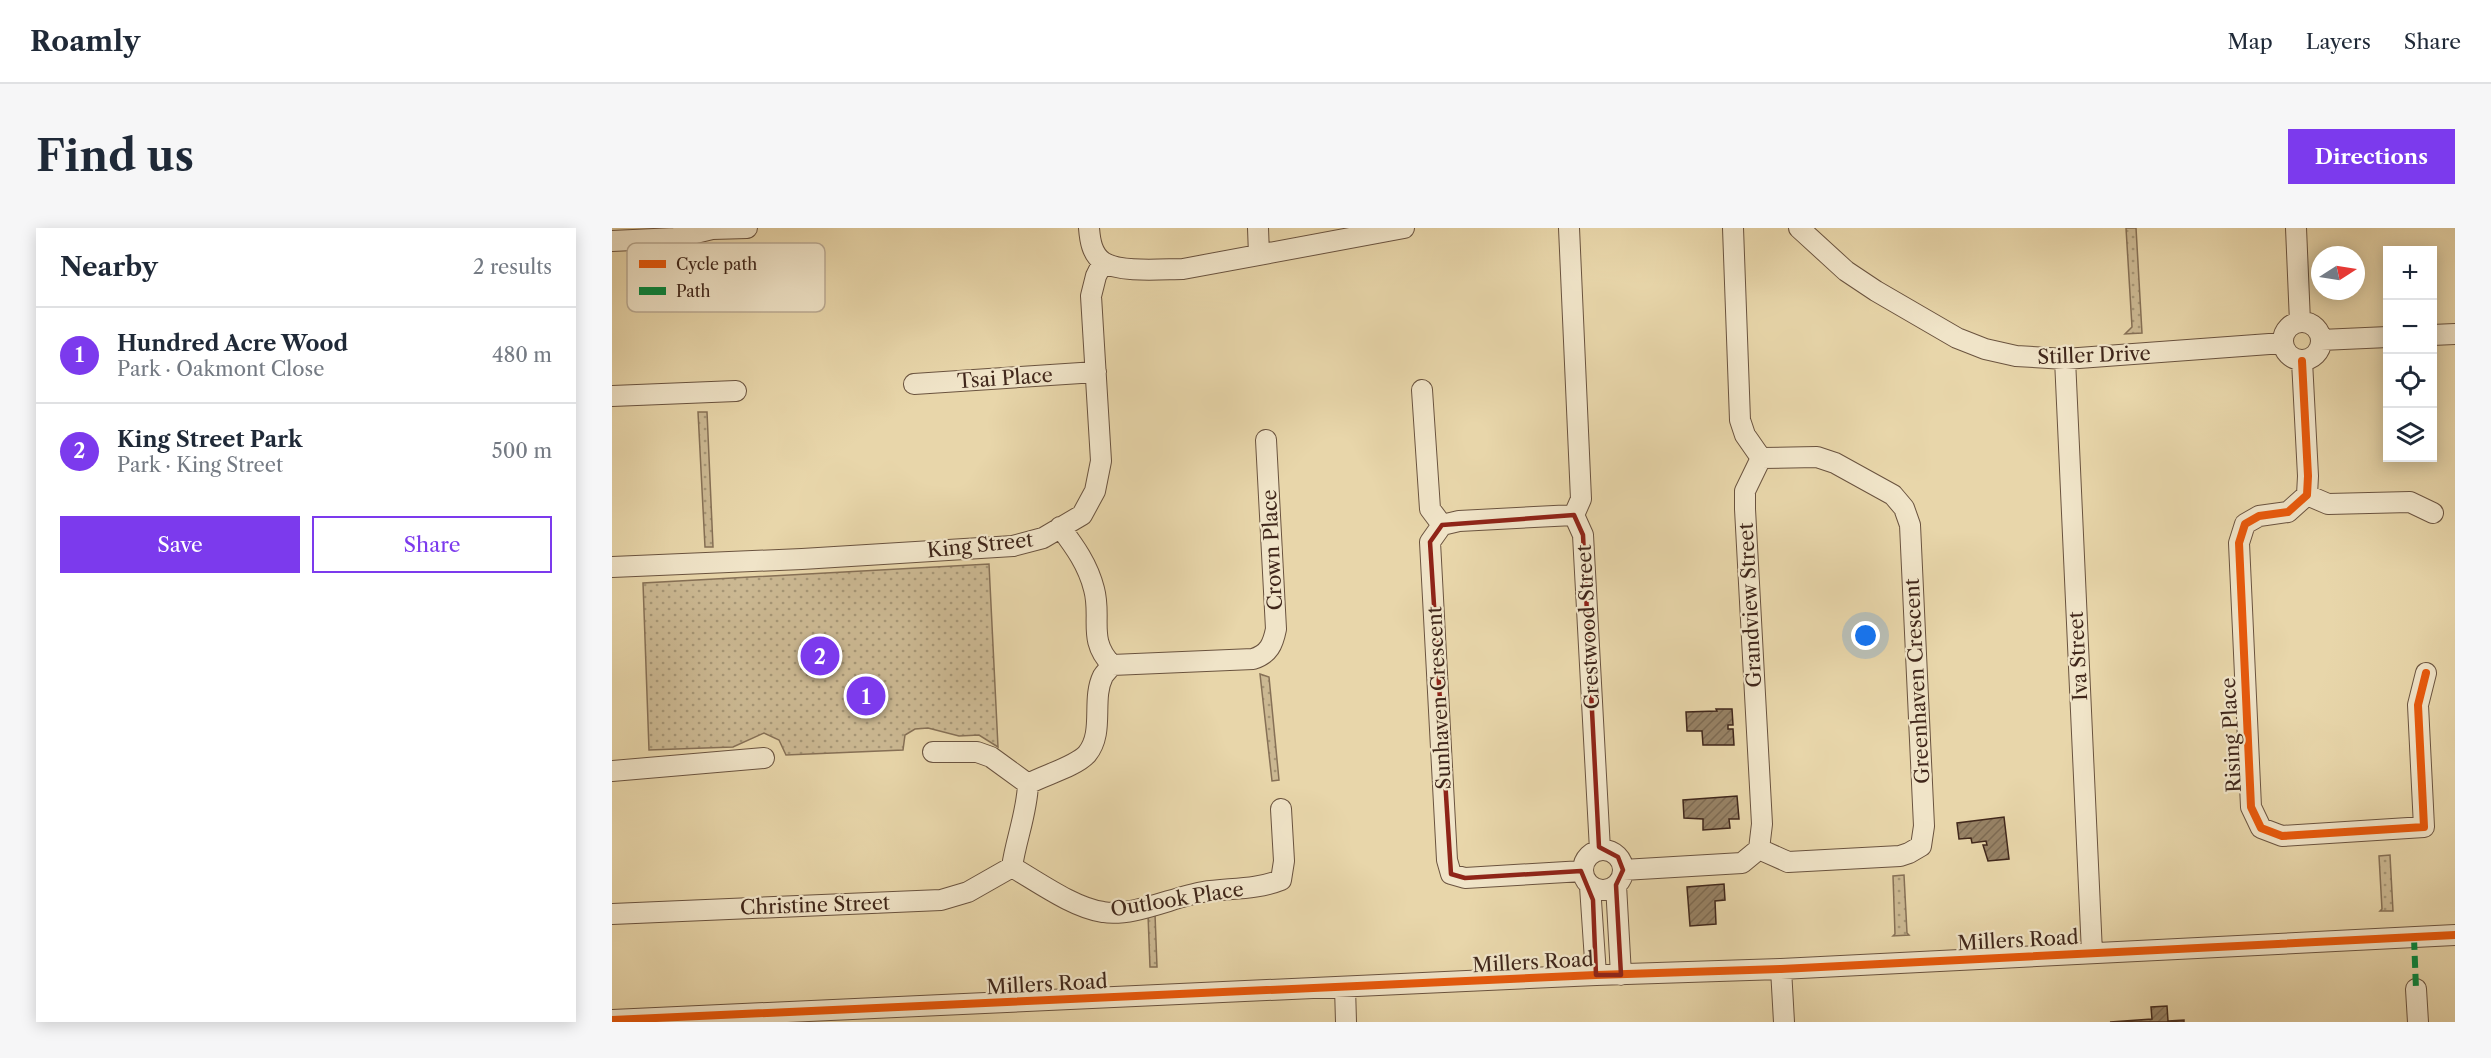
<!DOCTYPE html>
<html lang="en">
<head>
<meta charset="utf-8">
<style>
	body { margin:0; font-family:"Libre Caslon Text",serif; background:#f6f6f7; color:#1f2937 }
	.controls { position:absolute; right:18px; top:18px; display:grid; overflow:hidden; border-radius:0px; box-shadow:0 3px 15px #0003 }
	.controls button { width:54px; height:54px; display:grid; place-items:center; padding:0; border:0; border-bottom:2px solid #e0e1e3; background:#fff; color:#1f2937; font:30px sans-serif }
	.compass { position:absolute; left:1699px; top:18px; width:54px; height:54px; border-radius:50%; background:#fff; box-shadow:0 3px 15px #0003; rotate:78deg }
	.you { position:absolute; left:1254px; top:408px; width:21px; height:21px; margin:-15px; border:4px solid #fff; border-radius:50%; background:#1a73e8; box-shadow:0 0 0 9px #1a73e833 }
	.badge { display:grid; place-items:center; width:39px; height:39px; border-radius:50%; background:#7c3aed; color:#fff; font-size:20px; font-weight:700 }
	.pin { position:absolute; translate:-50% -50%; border:3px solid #fff; box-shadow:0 2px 6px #0006 }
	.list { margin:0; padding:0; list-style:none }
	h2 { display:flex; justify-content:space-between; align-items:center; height:78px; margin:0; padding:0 24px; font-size:26px }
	h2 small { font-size:20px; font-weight:400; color:#747a83 }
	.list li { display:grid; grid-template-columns:39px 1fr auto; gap:18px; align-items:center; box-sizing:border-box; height:96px; padding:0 24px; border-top:2px solid #e0e1e3 }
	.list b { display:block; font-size:22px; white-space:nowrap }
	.list p { margin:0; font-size:20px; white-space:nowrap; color:#747a83 }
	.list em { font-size:20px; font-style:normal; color:#747a83 }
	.actions { display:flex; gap:12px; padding:18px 24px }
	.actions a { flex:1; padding:14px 0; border:2px solid #7c3aed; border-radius:0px; text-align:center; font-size:21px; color:#7c3aed }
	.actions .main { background:#7c3aed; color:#fff }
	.icon { flex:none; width:33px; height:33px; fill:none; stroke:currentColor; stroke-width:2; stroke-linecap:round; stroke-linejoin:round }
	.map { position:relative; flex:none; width:1843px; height:794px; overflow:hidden; border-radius:0px }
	header { display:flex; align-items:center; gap:36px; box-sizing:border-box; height:84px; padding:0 30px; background:#fff; border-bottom:2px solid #e0e1e3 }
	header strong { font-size:28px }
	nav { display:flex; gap:33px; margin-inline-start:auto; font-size:21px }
	.intro { display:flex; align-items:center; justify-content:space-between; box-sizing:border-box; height:144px; padding:0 36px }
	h1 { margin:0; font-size:42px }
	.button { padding:15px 27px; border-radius:0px; background:#7c3aed; color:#fff; font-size:21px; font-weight:700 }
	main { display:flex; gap:36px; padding:0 36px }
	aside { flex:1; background:#fff; border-radius:0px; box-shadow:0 3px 15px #0003 }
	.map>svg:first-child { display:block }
	.grass { fill:url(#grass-dots); stroke:#867056; stroke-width:1.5 }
	.building { fill:url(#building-hatch); stroke:#40271b; stroke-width:1.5 }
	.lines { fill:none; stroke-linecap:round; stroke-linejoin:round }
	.minor-casing { stroke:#6a533f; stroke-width:22 }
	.minor { stroke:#f0e4c8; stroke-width:20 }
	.quiet { stroke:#00873e; stroke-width:6; stroke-dasharray:12 6; stroke-linecap:butt }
	.cycleway-casing { stroke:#f0e4c8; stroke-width:11 }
	.cycleway { stroke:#e8590c; stroke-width:8 }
	.marked { fill:none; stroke:#8f2418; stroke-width:4.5; stroke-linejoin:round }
	.labels { text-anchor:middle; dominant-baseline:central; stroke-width:4.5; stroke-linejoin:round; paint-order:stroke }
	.street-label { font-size:20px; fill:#40271b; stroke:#f0e4c8 }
	.key { fill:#f0e4c8; stroke:#bbab94; stroke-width:1.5 }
	.key-label { font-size:16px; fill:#40271b }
</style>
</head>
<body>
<header>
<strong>Roamly</strong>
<nav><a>Map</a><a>Layers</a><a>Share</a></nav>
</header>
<div class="intro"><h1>Find us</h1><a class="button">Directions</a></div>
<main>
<aside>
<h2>Nearby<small>2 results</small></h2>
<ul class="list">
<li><span class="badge">1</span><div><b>Hundred Acre Wood</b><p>Park · Oakmont Close</p></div><em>480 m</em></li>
<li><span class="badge">2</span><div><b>King Street Park</b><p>Park · King Street</p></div><em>500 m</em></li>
</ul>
<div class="actions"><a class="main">Save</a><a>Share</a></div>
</aside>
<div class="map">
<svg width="1843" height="794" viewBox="0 0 1843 794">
	<defs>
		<pattern id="grass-dots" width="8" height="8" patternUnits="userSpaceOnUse" patternTransform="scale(1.5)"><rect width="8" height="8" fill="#cbb892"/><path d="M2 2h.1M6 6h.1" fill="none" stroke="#a69676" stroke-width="1.8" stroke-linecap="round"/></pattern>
		<pattern id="building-hatch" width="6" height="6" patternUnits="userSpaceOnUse" patternTransform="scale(1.5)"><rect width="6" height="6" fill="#978265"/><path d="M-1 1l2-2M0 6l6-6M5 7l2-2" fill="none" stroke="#7d6a52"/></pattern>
	</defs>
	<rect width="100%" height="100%" fill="#e8d6aa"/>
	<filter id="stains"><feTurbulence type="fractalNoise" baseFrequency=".00333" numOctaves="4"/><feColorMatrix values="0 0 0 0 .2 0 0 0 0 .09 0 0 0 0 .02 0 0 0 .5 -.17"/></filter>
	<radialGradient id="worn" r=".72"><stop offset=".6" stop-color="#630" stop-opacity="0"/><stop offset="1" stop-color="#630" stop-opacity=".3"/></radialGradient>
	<path class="grass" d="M1514,0H1524L1530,105L1513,106L1520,99Z
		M86,184H95L101,319H93Z
		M377,336L386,519L367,507L347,508L316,500L303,501L293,507L291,522L174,527L167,512L152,505L121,519L37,522L31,355Z
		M648,446L657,449L667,552L660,553Z
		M1778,627L1781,683H1768L1770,681L1767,628Z
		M1292,647L1295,705L1297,707L1281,708L1283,706L1281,648Z
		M543,686L545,739H538L536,687Z"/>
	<path class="building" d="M1104,481H1120L1121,497H1116V501H1121L1122,517H1091L1090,503H1075L1074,484L1105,483Z
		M1125,568L1127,591H1117L1118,600L1091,602V591L1072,590L1071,572Z
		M1392,589L1397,631L1376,633L1371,617H1375L1374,613L1360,615L1359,610L1347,611L1345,595Z
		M1112,656L1113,672L1103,673L1104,696L1078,698L1075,659Z
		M1555,778L1556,793L1572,792V794H1498L1540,791L1539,779Z"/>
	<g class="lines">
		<g class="minor-casing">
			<path id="minor" d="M477,0C478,13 480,26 491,34C508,45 551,41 571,41L792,0
				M646,0L647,27
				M957,0L969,271L962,287L971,307L988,622
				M1187,0L1234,43L1264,63L1345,110L1373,121L1404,128L1453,131L1671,115
				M1684,0L1688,94
				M0,13L63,10L100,1L135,0
				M1671 113a19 19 0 1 1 38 0a19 19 0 1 1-38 0Z
				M1820,107L1843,106
				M1709,112L1776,109
				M1453,131L1480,725
				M1690,133L1696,248L1695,267L1676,284L1647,288L1633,296L1627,315L1639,579L1649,600L1670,608L1812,599L1806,477L1814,445
				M302,156L484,144
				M810,162L818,281L830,297
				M0,168L124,163
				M1695,267L1716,276L1798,274L1821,285
				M962,287L847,293L830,297L818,314L835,632L839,646L853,650L971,643
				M0,339L190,331L401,318L431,310L470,287L483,263L489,233L479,68L484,48L491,34
				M500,437L641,431C657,426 661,416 664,401L654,212
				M321,524H365L379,529L416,556
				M0,543L152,530
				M1147,621L1176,634L1288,628L1297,625L1309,618L1312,598L1298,297L1292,280L1281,267L1223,235L1205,229L1149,230
				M971 642a20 20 0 1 1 40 0a20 20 0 1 1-40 0Z
				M400,639C404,611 415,585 416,556C432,547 463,539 475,526C493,504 479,472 491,448C493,445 497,441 500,437C475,412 490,390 482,361C476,337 463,319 448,299
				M400,639C426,654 462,680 491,684C521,689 561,669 591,664C617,660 644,662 669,652L672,633L669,581
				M1011,642L1130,635L1147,621L1150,596L1133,281V263L1149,230L1133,207L1128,192L1121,0
				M1004,657L1009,747
				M978,658L984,747
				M0,686L329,672L356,664L400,639
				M1169,741L1172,794
				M733,759L734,794
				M1804,761L1806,794
				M0,792L984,747L1169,741L1843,707"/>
		</g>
		<use href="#minor" class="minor"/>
		<path class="quiet" d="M1802,710L1804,761"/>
		<g class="cycleway-casing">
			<path id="cycleway" d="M1690,133L1696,248L1695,267L1676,284L1647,288L1633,296L1627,315L1639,579L1649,600L1670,608L1812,599L1806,477L1814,445
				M0,792L984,747L1169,741L1843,707"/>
		</g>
		<use href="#cycleway" class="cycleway"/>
	</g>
	<path class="marked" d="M962,287L971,307L987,619L1006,629L1011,642L1004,657L1009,747H984L981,672L969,643L853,650L839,646L818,314L830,297Z"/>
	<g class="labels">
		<g class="street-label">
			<text transform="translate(1482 127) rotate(-2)">Stiller Drive</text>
			<text transform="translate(393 150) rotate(-4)">Tsai Place</text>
			<text transform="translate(368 317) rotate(-6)">King Street</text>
			<text transform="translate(660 322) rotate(-93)">Crown Place</text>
			<text transform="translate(1138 377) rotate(-93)">Grandview Street</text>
			<text transform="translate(976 399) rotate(-93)">Crestwood Street</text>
			<text transform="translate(1466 428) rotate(-93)">Iva Street</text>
			<text transform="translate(1305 453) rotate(-93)">Greenhaven Crescent</text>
			<text transform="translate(827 470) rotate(-93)">Sunhaven Crescent</text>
			<text transform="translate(1619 507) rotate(-93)">Rising Place</text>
			<text transform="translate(565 671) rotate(-9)">Outlook Place</text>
			<text transform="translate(203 677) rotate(-2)">Christine Street</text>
			<text transform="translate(1406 712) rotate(-3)">Millers Road</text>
			<text transform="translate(921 734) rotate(-3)">Millers Road</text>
			<text transform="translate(435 756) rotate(-3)">Millers Road</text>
		</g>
	</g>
	<rect x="15" y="15" width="198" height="69" rx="9" class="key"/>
	<rect x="27" y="32" width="27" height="8" fill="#e8590c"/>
	<rect x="27" y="59" width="27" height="8" fill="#00873e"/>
	<g class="key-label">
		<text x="64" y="42">Cycle path</text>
		<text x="64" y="69">Path</text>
	</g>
	<rect width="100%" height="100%" filter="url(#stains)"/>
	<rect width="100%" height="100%" fill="url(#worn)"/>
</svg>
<div class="controls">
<button>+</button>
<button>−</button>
<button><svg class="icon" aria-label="locate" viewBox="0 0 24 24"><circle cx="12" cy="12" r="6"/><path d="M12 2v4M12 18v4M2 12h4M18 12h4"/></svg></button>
<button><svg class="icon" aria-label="layers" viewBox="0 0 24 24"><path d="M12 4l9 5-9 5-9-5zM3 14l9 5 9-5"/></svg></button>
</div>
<svg class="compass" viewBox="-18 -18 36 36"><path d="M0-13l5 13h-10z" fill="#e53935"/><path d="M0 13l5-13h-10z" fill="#747a83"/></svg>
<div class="you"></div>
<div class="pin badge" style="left:254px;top:468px">1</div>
<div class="pin badge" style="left:208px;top:428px">2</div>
</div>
</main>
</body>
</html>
